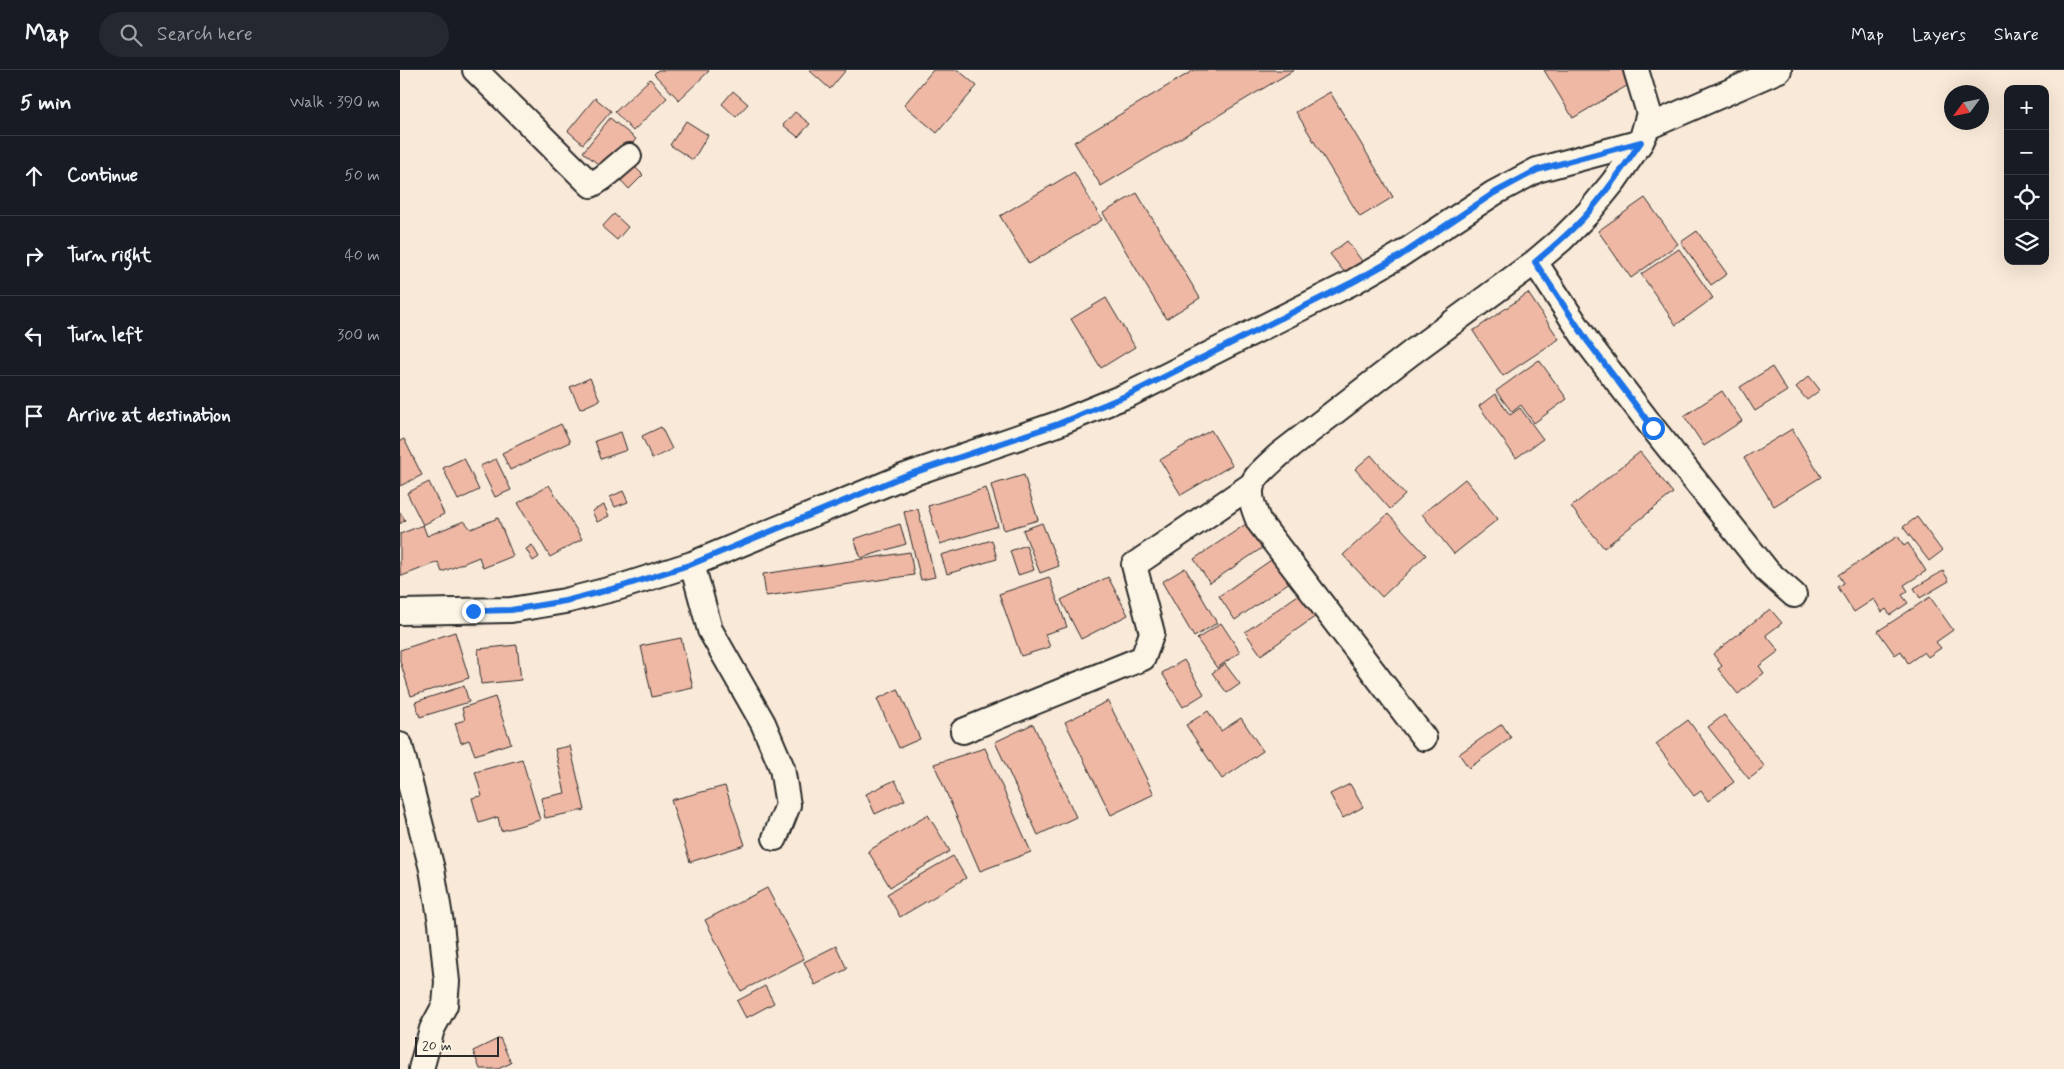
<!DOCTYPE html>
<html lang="en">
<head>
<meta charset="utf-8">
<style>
	body { margin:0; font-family:Mynerve,sans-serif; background:#242831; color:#f1f3f6 }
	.controls { position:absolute; right:15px; top:15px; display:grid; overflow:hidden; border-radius:10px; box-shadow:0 5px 20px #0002 }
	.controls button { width:45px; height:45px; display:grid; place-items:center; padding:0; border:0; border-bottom:1px solid #363941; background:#171b24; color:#f1f3f6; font:25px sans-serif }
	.compass { position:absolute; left:1544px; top:15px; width:45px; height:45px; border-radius:50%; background:#171b24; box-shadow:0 5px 20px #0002; rotate:237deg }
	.scale { position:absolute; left:15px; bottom:12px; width:84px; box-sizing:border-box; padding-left:5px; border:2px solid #2b2b2b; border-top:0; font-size:14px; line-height:18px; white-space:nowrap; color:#2b2b2b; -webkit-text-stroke:4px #fcf5e5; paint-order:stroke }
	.stop { position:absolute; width:15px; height:15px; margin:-11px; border:4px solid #1a73e8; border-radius:50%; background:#fff }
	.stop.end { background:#1a73e8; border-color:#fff; box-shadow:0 1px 5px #0008 }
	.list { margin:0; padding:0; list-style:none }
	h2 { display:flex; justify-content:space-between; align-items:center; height:65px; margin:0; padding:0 20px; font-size:21px }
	h2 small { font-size:16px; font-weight:400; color:#9ea1a6 }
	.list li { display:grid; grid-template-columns:32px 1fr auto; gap:15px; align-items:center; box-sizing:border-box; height:80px; padding:0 20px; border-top:1px solid #363941 }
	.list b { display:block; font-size:19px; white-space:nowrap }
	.list em { font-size:16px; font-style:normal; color:#9ea1a6 }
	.icon { flex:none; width:28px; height:28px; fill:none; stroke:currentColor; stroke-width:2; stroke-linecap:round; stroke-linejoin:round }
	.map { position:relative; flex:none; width:1664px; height:999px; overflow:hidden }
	header { display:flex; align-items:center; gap:30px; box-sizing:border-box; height:70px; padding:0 25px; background:#171b24; border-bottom:1px solid #363941 }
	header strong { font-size:24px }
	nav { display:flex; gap:28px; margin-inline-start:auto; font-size:18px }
	.search { width:350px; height:45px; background:#242831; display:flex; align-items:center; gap:12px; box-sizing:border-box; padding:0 18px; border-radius:28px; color:#9ea1a6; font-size:19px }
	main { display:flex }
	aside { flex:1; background:#171b24 }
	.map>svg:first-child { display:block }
	.building { fill:#efb8a5; stroke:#2b2b2b }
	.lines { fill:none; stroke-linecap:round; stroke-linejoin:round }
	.street-casing { stroke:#2b2b2b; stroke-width:28 }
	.street { stroke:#fcf5e5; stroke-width:24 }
	.route { stroke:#1a73e8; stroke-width:6 }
</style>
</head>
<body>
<header>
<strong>Map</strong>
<div class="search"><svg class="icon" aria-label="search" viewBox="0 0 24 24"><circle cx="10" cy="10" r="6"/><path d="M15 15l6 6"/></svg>Search here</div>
<nav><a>Map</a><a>Layers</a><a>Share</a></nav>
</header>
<main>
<aside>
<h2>5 min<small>Walk · 390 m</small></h2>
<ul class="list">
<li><svg class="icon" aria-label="ahead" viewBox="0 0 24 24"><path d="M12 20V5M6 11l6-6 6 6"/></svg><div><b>Continue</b></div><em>50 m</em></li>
<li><svg class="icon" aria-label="right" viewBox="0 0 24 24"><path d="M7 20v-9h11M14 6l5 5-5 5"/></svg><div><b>Turn right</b></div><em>40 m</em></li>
<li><svg class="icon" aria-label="left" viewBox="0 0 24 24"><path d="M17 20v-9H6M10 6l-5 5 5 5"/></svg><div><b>Turn left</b></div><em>300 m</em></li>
<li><svg class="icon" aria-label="arrive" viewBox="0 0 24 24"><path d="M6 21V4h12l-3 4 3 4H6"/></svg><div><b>Arrive at destination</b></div></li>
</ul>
</aside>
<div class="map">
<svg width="1664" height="999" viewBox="0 0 1664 999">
	<rect width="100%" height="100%" fill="#f9e9d8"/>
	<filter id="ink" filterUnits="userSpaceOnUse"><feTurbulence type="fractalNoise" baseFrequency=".02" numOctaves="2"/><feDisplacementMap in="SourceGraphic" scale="10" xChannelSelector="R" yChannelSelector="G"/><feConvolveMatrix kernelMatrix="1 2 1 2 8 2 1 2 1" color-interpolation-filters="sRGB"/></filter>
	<g filter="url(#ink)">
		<path class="building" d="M258,0H308L309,1L279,30L254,4Z
			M409,0H446L430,19Z
			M533,0H558L577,16L537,63L504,35Z
			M794,0H894L701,116L674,72Z
			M1144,0H1222L1230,14L1173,48Z
			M250,9L267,28L233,61L215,42Z
			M333,21L348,34L336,47L322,34Z
			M930,22L993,127L960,147L896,42Z
			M195,28L211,41L183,74L168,61Z
			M395,42L410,54L398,67L383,55Z
			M210,48L236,69L208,102L183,82Z
			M286,51L308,65L293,90L270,75Z
			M231,93L243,105L229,119L217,106Z
			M674,102L702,150L629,194L600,146Z
			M737,123L800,228L766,249L703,143Z
			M1245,128L1278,174L1231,208L1198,161Z
			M214,144L228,157L217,170L202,157Z
			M1297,161L1327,204L1311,215L1281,172Z
			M947,171L962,191L945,203L930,184Z
			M1279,179L1313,228L1276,255L1241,204Z
			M1128,223L1159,269L1103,306L1073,261Z
			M706,228L735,277L701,298L671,249Z
			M1139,290L1167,329L1134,353L1121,335L1112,342L1096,321Z
			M1372,297L1387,321L1355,341L1340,317Z
			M1409,306L1420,320L1407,330L1396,317Z
			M190,308L200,330L180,339L170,317Z
			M1322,321L1342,351L1304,376L1284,346Z
			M1095,324L1110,345L1120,338L1143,369L1116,388L1079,336Z
			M161,354L170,372L110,400L102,383Z
			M261,357L272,379L252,389L242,366Z
			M1392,359L1421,407L1374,436L1344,388Z
			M811,360L832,395L781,425L760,390Z
			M221,362L227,380L201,389L195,371Z
			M4,369L22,405L0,416V371Z
			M1240,382L1273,423L1204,478L1171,437Z
			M971,385L1005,425L990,439L955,399Z
			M64,388L79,420L58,430L43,398Z
			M96,389L111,420L95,427L80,396Z
			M624,405L638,450L604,460L591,415Z
			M1065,409L1098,449L1054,484L1022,444Z
			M29,412L44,444L23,455L7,423Z
			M149,415L182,469L150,487L118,433Z
			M586,418L598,456L540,474L528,436Z
			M223,421L228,432L215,437L210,427Z
			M204,435L209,446L197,452L192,441Z
			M518,439L535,507L521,510L504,442Z
			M0,442L5,450L0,454Z
			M988,444L1026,485L982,527L943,485Z
			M1517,447L1542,481L1529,491L1503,457Z
			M98,448L113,486L83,498L79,487L42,502L38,492L2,506L0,501V464L23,455L27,466L64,451L71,459Z
			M852,450L868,474L810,513L794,489Z
			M642,453L659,496L640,503L623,460Z
			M500,454L506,474L461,488L454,469Z
			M1498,466L1504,476L1508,473L1526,501L1504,515L1508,521L1502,525L1508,533L1490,545L1486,539L1482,542L1474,529L1454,542L1438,517L1444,513L1439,505Z
			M592,470L597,489L547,504L541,485Z
			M132,475L139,487L133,491L126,479Z
			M626,475L634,500L618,505L610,481Z
			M510,482L514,505L366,526L363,504Z
			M874,488L891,511L835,550L819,526Z
			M785,498L817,553L794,567L762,512Z
			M1543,501L1549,511L1520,528L1514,518Z
			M649,507L667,557L645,564L650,577L621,586L599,524Z
			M708,507L728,545L681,569L661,530Z
			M901,523L916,546L861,585L845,562Z
			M1530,527L1553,560L1536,572L1541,578L1528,587L1524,582L1508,593L1501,581L1495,585L1478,561Z
			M1370,539L1382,553L1366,565L1379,581L1359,596L1364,603L1338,624L1318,599L1322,596L1313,584Z
			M821,553L840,582L817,598L797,569Z
			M55,562L69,608L11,626L0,591V580Z
			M281,568L293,618L252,627L241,576Z
			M117,575L121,610L81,614L78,579Z
			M784,590L804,624L783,637L762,603Z
			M825,594L840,614L827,623L812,603Z
			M64,616L69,632L20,647L15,632Z
			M498,619L520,669L499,678L477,629Z
			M95,627L111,673L75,685L69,670L61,673L55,653L65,650L62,638Z
			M708,631L754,724L711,745L665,652Z
			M808,641L821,661L841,648L863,681L822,709L786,655Z
			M1324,645L1365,697L1349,709L1308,657Z
			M1288,650L1334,712L1308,731L1301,721L1294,726L1256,674Z
			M633,654L676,747L638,765L595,672Z
			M1102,654L1111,668L1069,698L1059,684Z
			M170,676L185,740L145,748L141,728L165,723L155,679Z
			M585,678L631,782L580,801L534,694Z
			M122,689L140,750L101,761L98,747L79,753L72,728L82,726L75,702Z
			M495,710L505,730L475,744L466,724Z
			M950,714L963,737L943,748L930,724Z
			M325,716L345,775L290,792L271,730Z
			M528,745L550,781L490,817L468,781Z
			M553,786L566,808L500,847L487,824Z
			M367,818L404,889L341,921L305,850Z
			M436,876L447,899L415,915L404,892Z
			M365,916L374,933L346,948L337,931Z
			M100,968L111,993L98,999H80L73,981Z"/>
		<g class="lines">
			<g class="street-casing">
				<path id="street" d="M75,0L191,115C206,108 216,96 229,86
					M1135,192L1188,273L1253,358L1368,502L1394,525
					M292,494L310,560L363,653L382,698L388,735L375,768
					M0,542L111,540L165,531L220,517L292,494L505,406L657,354L730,324L953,212L1000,185L1094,123L1137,100L1241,72L1248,57L1379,0
					M563,661L743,588L752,563L734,495L850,416
					M1024,668L859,452C843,414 851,411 879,385L1011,283L1135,192L1162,169L1188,143L1214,111L1241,72L1249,43L1236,0
					M0,675L32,799L41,853L47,912L45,935L32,959L21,999"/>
			</g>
			<use href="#street" class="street"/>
		</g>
	</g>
	<g class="lines" filter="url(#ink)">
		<path class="route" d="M73,541L111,540L165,531L220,517L292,494L504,406L658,354L730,324L953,212L1000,186L1094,123L1137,100L1241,72C1224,96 1207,122 1187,144C1171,162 1153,177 1135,192L1188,272L1253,358"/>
	</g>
</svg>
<div class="controls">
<button>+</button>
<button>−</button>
<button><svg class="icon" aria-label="locate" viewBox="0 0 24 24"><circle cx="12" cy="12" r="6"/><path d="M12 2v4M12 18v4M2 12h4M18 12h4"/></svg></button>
<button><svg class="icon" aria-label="layers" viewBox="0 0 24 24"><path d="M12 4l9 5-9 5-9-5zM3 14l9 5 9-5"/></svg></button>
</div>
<svg class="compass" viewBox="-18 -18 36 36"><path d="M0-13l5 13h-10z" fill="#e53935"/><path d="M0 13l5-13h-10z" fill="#9ea1a6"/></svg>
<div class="scale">20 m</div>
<div class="stop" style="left:1253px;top:358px"></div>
<div class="stop end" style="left:73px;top:541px"></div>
</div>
</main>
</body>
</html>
